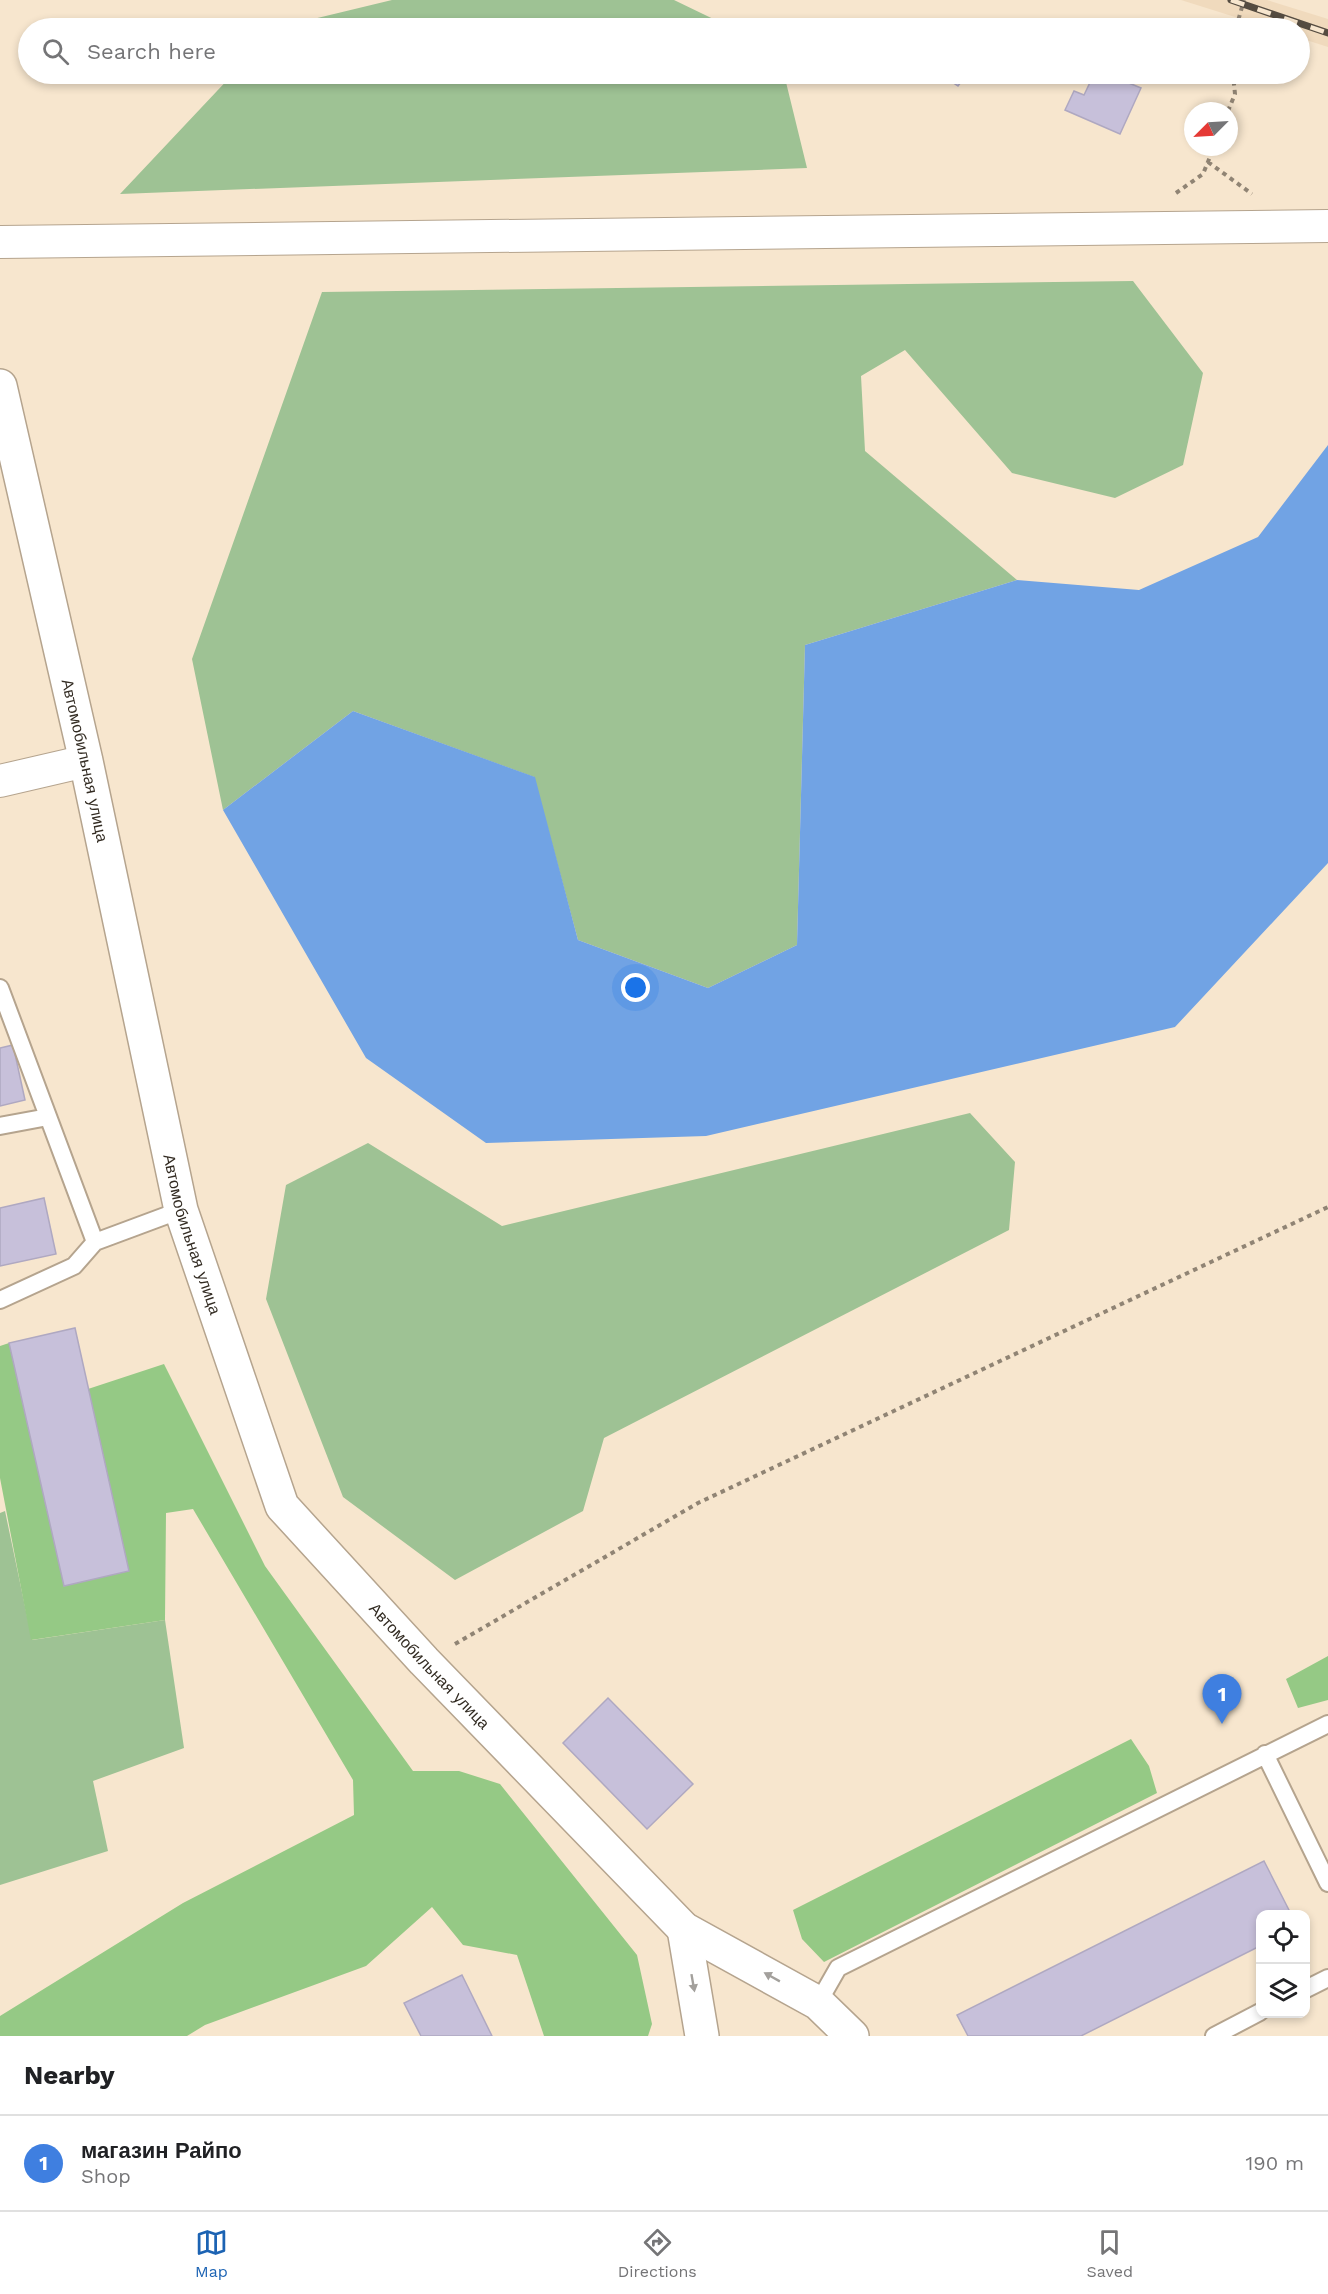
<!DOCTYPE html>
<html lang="en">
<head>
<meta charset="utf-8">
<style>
	body { margin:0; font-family:"Work Sans",sans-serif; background:#f6f6f6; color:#202124 }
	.controls { position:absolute; right:18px; bottom:18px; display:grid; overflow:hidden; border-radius:12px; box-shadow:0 3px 9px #0003 }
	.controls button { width:54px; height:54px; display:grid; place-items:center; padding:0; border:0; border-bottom:2px solid #e0e0e0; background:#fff; color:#202124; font:30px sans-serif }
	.compass { position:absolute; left:1184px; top:102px; width:54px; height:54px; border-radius:50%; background:#fff; box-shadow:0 3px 9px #0003; rotate:246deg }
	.you { position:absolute; left:636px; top:988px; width:21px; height:21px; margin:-15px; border:4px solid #fff; border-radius:50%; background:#1a73e8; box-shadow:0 0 0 9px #1a73e833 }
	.badge { display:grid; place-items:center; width:39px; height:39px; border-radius:50%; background:#1c63b3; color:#fff; font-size:20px; font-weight:700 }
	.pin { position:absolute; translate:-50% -50px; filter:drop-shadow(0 2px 3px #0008) }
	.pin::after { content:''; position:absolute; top:32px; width:21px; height:18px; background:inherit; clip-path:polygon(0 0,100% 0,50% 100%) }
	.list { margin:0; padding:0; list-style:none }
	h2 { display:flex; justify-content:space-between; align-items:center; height:78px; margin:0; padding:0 24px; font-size:26px }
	h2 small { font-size:20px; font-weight:400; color:#757577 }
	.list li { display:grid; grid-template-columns:39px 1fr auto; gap:18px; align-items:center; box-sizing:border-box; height:96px; padding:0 24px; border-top:2px solid #e0e0e0 }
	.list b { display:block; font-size:22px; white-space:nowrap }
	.list p { margin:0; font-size:20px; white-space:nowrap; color:#757577 }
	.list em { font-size:20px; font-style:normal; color:#757577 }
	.icon { flex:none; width:33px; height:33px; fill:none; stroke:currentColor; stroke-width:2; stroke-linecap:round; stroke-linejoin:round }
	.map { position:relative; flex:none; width:1328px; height:2036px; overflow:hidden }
	.search { position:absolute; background:#fff; box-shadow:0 3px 9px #0003; left:18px; right:18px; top:18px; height:66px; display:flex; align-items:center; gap:15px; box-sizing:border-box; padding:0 21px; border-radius:33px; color:#757577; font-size:22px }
	.sheet { height:174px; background:#fff }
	nav { display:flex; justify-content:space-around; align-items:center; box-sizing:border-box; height:84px; border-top:2px solid #e0e0e0; background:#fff; font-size:16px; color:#757577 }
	nav a { display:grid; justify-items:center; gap:3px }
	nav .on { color:#1c63b3 }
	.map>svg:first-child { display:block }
	.built { fill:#f0dabd }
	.green { fill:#9ec294 }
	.forest { fill:#95c985 }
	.water { fill:#71a3e4 }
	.building { fill:#c7c0da; stroke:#afa8c1; stroke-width:1.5 }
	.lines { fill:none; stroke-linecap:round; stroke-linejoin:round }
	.service-casing { stroke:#b5a48e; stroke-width:20 }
	.minor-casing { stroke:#b5a48e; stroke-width:34 }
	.tertiary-casing { stroke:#b5a48e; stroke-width:36 }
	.path { stroke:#908474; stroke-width:4; stroke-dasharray:4.5 4.5; stroke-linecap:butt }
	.service { stroke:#fff; stroke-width:16 }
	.minor { stroke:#fff; stroke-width:32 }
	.tertiary { stroke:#fff; stroke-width:33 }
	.rail-casing { stroke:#554c41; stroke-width:7 }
	.rail { stroke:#f7e6ce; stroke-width:4.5; stroke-dasharray:14; stroke-linecap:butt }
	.oneway { fill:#a3a09c }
	.labels { text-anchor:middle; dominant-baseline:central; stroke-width:4.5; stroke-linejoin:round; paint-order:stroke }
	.street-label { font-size:16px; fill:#332c23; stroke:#f7e6ce }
</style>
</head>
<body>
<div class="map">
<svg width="1328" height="2036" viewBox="0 0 1328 2036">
	<rect width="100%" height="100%" fill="#f7e6ce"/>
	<path class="built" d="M1181,0H1267L1328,19V47L1300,38V28H1270Z"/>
	<path class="green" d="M392,0H674L732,28H276Z
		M233,74H784L807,168L120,194Z
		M1133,281L1203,373L1183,465L1115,498L1012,473L905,350L861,376L865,451L1017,580L805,645L797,945L708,988L578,940L534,777L353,711L223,810L192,659L322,292Z
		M970,1113L1015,1162L1009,1230L604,1438L583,1511L455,1580L343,1497L266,1299L286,1185L368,1143L502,1226Z
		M5,1511L32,1640L165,1620L184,1748L93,1781L108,1851L0,1885V1513Z"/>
	<path class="forest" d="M9,1343L64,1585L129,1571L88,1389L164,1364L265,1566L413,1771H459L500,1784L637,1955L652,2024L648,2036H544L517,1955L463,1945L432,1907L366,1966L205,2025L187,2036H0V2016L183,1903L354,1815L353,1780L193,1509L166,1513L165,1620L31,1640L0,1478V1346Z
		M1328,1656V1700L1298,1708L1286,1679Z
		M1131,1739L1149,1766L1157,1793L824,1962L802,1939L793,1910Z"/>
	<path class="water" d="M1328,445V863L1175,1027L706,1136L486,1143L366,1058L223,810L353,711L535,777L578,940L708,988L797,945L805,645L1017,580L1139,590L1258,537Z"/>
	<path class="building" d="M940,74H967L958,86Z
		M1094,74H1107L1141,88L1120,134L1065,110L1074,91L1084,95Z
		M13,1045L25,1100L0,1106V1048Z
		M44,1198L56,1254L0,1266V1208Z
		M75,1328L129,1571L64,1586L9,1343Z
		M608,1698L693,1784L647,1829L563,1743Z
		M1264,1861L1291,1914H1260V1946L1081,2036H968L957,2015Z
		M462,1975L492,2036H421L404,2003Z"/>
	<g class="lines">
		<g class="service-casing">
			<path id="service" d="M0,988L95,1242
				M0,1126L48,1117
				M0,1300L74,1266L95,1242L181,1210
				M1265,1754L1328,1883
				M1306,1989L1328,1978
				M818,2003L838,1968L1328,1724
				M1214,2036L1260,2012"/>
		</g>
		<g class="minor-casing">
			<path id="minor" d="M0,242L1328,226
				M0,781L86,761"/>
		</g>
		<g class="tertiary-casing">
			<g id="tertiary">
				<path id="s1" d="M0,386L86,761L181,1210L282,1506L424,1661L684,1929L818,2003L852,2036"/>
				<path d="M684,1929L702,2036"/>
			</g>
		</g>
		<path class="path" d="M1236,28L1244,0
			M1228,111L1235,94L1233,74
			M1208,162L1252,194
			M1176,193L1203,174L1214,147
			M455,1644L698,1503L1328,1207"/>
		<use href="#service" class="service"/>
		<use href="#minor" class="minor"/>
		<use href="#tertiary" class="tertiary"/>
		<g class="rail-casing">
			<path id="rail" d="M1231,0L1328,33"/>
		</g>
		<use href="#rail" class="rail"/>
	</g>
	<defs><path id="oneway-solid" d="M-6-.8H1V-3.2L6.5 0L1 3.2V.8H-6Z" transform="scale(1.5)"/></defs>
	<g class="oneway">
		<use href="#oneway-solid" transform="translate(772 1977) rotate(-151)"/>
		<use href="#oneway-solid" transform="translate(693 1983) rotate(80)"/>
	</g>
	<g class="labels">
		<g class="street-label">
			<text stroke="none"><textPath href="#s1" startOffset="384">Автомобильная улица</textPath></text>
			<text stroke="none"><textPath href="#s1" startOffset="870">Автомобильная улица</textPath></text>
			<text stroke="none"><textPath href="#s1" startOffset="1374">Автомобильная улица</textPath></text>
		</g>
	</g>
</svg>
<div class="controls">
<button><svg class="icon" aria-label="locate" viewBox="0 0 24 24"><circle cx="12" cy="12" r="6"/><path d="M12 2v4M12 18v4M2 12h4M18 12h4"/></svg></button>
<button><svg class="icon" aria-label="layers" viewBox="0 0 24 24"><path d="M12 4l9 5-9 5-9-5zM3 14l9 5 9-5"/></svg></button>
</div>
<svg class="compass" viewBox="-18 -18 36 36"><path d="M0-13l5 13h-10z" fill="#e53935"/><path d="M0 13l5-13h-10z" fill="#757577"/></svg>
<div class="you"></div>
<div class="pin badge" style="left:1222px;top:1724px;background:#3f7fe0">1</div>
<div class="search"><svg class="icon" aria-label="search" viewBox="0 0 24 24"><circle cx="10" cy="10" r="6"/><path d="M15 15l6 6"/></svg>Search here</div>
</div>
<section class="sheet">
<h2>Nearby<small></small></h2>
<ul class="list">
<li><span class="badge" style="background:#3f7fe0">1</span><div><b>магазин Райпо</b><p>Shop</p></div><em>190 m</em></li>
</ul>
</section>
<nav>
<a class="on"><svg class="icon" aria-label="map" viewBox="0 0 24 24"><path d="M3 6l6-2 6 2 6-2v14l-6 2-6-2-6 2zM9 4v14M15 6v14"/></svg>Map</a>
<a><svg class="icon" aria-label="directions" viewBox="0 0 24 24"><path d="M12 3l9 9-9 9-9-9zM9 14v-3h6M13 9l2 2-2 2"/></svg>Directions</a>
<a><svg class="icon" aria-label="saved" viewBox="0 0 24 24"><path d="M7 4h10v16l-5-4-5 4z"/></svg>Saved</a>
</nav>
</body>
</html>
